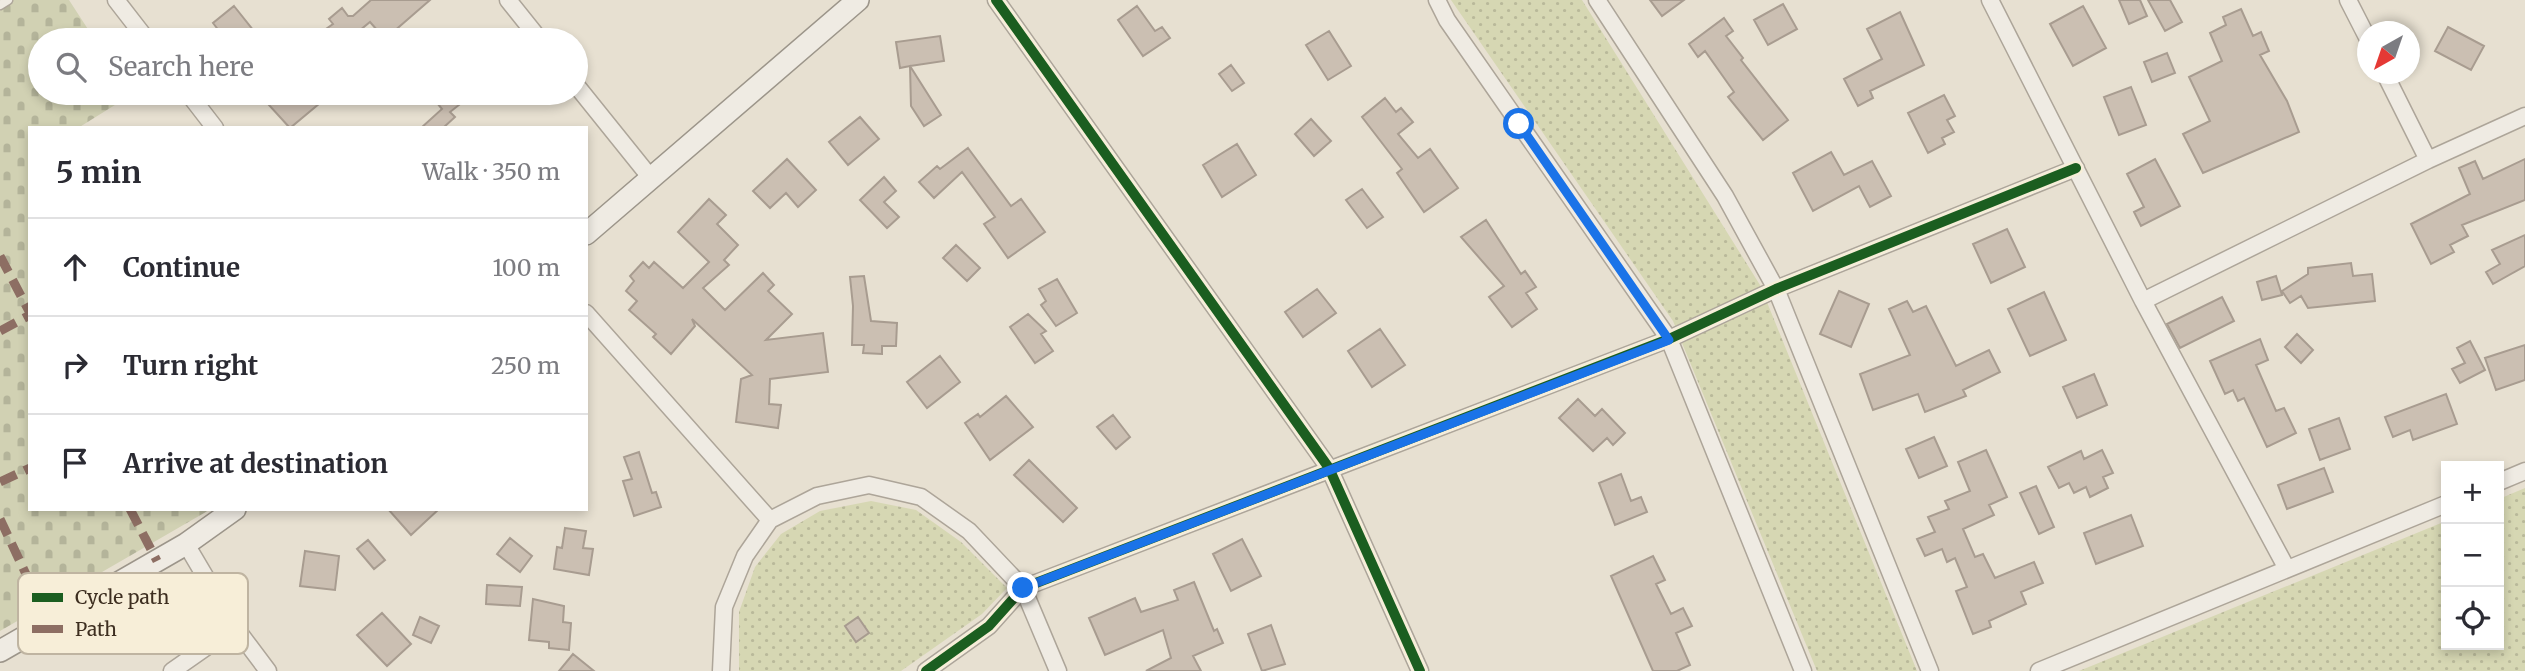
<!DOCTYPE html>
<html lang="en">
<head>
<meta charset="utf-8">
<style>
	body { margin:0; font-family:Merriweather,serif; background:#f2f2f3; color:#2b2b33 }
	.controls { position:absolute; right:21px; bottom:21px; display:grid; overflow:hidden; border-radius:0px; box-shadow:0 4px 10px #0003 }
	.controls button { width:63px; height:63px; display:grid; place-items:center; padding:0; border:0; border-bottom:2px solid #e1e1e2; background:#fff; color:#2b2b33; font:35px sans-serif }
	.compass { position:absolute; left:2357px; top:21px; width:63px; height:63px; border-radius:50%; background:#fff; box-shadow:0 4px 10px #0003; rotate:220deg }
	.stop { position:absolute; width:21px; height:21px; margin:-16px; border:5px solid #1a73e8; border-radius:50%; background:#fff }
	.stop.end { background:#1a73e8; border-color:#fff; box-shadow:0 2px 7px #0008 }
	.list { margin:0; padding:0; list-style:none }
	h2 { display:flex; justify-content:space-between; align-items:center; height:91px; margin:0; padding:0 28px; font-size:30px }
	h2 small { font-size:23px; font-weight:400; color:#7c7c81 }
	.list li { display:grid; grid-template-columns:46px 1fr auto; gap:21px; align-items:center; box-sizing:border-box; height:98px; padding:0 28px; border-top:2px solid #e1e1e2 }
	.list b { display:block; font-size:26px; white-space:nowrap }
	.list em { font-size:23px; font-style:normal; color:#7c7c81 }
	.icon { flex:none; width:38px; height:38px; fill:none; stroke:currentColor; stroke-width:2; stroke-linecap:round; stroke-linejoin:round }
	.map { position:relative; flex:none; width:2525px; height:671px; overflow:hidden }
	.search { position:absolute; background:#fff; box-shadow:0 4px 10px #0003; left:28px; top:28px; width:560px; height:77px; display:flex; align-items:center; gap:18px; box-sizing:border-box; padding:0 24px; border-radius:38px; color:#7c7c81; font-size:26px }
	.panel { position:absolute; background:#fff; box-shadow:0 4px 10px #0003; left:28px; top:126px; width:560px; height:385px; border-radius:0px }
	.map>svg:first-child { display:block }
	.grass { fill:url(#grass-dots) }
	.cemetery { fill:url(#cemetery-stones) }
	.building { fill:#cbbfb2; stroke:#a89c90; stroke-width:2 }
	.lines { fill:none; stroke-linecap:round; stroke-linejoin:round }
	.lane-casing { stroke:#ada599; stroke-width:11 }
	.street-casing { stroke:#ada599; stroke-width:19 }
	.secondary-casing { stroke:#9c958a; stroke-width:24 }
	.lane { stroke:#efebe3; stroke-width:8 }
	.street { stroke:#efebe3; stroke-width:16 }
	.secondary { stroke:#efebe3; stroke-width:21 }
	.quiet { stroke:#8d6e63; stroke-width:9; stroke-dasharray:18 9; stroke-linecap:butt }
	.cycleway-casing { stroke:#f7eed8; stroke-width:15 }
	.cycleway { stroke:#1b5e20; stroke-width:10 }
	.route { stroke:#1a73e8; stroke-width:9 }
	.key { fill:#f7eed8; stroke:#bfb4a1; stroke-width:2 }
	.key-label { font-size:19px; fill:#3d2e20 }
</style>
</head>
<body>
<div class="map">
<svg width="2525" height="671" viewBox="0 0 2525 671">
	<defs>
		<pattern id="grass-dots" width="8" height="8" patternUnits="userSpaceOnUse" patternTransform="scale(1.75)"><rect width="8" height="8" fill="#d6d7b3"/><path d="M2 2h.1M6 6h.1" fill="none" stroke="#b9b99a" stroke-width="1.8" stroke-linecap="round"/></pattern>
		<pattern id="cemetery-stones" width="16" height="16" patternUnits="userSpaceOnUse" patternTransform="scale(1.75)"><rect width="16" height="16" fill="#d1d1b3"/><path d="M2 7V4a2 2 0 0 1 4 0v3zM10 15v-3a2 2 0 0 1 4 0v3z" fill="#b4b49a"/></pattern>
	</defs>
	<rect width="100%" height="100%" fill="#e7e0d1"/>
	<path class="grass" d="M1451,0H1582L1760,285L1917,671H1817L1673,321Z
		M2525,488V671H2079L2446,521V645H2499V499Z
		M871,501L916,510L961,542L1007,588L982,614L901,671H739V612L755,567L781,534L820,511Z"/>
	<path class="cemetery" d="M0,0H69L95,40H40V93L131,95L78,128H30V509H211L0,631Z"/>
	<path class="building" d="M371,0H430L385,39L370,22L348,40H310L333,24L329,19L342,8L348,16H353Z
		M1650,0H1684L1662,16Z
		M2119,0H2140L2147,16L2129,24Z
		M2148,0H2170L2182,22L2165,31Z
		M1783,4L1797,29L1768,45L1754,20Z
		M234,6L261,40H226L213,23Z
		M1137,6L1155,31L1162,27L1170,38L1143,56L1118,20Z
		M2083,6L2106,48L2073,66L2050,24Z
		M2241,9L2253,36L2261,32L2269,51L2260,55L2287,101L2299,132L2203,173L2183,134L2210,121L2189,77L2222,61L2210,33L2226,25L2223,17Z
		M1900,12L1924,65L1870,91L1873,98L1858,106L1844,79L1882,59L1867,29Z
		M1724,18L1733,31L1726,36L1743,58L1741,60L1788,120L1763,140L1728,97L1734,92L1705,51L1698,57L1689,44Z
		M2448,27L2484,46L2471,70L2435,51Z
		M1329,31L1351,66L1328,80L1306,45Z
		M940,36L944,61L910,66L941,115L924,126L911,106L910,66L900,68L896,42Z
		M2167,53L2175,73L2152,82L2144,62Z
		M1231,65L1244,83L1232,91L1219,74Z
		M2131,87L2146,125L2119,135L2104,97Z
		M268,93H332L290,128L268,104L274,100Z
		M429,93H474L450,112L455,117L443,128H421L442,109Z
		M1944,95L1955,116L1947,120L1954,132L1942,138L1945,144L1928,153L1908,113Z
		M1385,98L1396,112L1401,108L1413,122L1398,134L1418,158L1430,149L1458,188L1424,212L1397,173L1402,169L1362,117Z
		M860,117L879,139L848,165L829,142Z
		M1311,119L1331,141L1314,156L1295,134Z
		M1237,144L1256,175L1222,197L1203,165Z
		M968,148L1011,206L1021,199L1045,232L1008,258L984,224L995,217L962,172L934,198L919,182L937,166L940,169Z
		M1831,152L1844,175L1872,161L1891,196L1870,207L1859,186L1813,211L1793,173Z
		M787,159L816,190L798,207L786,193L770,208L753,191Z
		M2155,159L2180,206L2141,226L2134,212L2144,207L2127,174Z
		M2525,159V200L2462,225L2468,236L2450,245L2454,252L2431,264L2411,224L2470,194L2459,168L2475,161L2483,179Z
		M884,177L896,191L884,202L899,217L887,228L860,200Z
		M1362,189L1383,217L1367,228L1346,200Z
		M709,199L726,215L717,224L738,245L724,260L729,265L703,288L725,310L763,273L774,285L768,291L792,314L766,340L823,333L828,372L770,379L769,404L781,405L778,428L736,422L741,379L752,375L692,319L695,326L671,354L653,337L656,334L629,310L637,301L626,291L634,281L630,276L643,262L649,268L654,262L683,288L709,262L678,232Z
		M1486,220L1521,274L1525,271L1536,287L1526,293L1537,309L1512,327L1489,297L1504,286L1461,237Z
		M2007,229L2025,267L1991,283L1973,244Z
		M2525,235V266L2493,284L2486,272L2500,264L2492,250Z
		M956,245L980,268L967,281L943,258Z
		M2351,263L2353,276L2372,274L2375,301L2308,308L2301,296L2290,303L2282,291L2308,274V268Z
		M864,276L871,321L897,323L896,346H882V354L863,353L864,345H852L853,306L850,277Z
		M2276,276L2282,295L2262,300L2257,282Z
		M1057,279L1077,313L1056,326L1041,305L1046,301L1039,289Z
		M1317,289L1336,313L1303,337L1285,312Z
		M1839,291L1869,304L1851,347L1820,334Z
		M2044,292L2066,340L2030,356L2008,309Z
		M2222,297L2234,321L2180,348L2167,324Z
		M1907,301L1913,312L1926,306L1956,366L1989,350L2000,372L1963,390L1966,396L1925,412L1918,394L1873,410L1860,374L1910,355L1889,309Z
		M1028,314L1046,331L1041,334L1053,351L1035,363L1010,327Z
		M1380,329L1405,365L1372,387L1348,351Z
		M2297,334L2313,350L2301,363L2285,347Z
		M2260,339L2268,360L2256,365L2276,411L2284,408L2296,433L2267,447L2244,398L2238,401L2233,390L2225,394L2210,361Z
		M2470,341L2485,370L2460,383L2452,369L2465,363L2457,348Z
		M2525,345V380L2496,390L2485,358Z
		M940,356L960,382L927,408L907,382Z
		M2094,374L2107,405L2077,418L2063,387Z
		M2446,394L2457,424L2413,440L2410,430L2393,437L2385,417Z
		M1006,396L1033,427L990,460L965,423L978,414L980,417Z
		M1578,399L1595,416L1602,409L1625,433L1613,445L1607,438L1593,451L1559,418Z
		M1113,415L1130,437L1116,449L1097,427Z
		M2339,418L2350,449L2320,460L2309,429Z
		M1934,437L1947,466L1919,478L1906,449Z
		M1986,450L2007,497L1989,505L1994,515L1963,529L1975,557L1983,554L1995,578L2034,562L2043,583L2021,592L2026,604L1989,621L1991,627L1973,634L1956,591L1967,587L1955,558L1947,562L1942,549L1925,556L1917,539L1935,532L1928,517L1949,509L1945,501L1970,491L1958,462Z
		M2102,450L2113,473L2103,477L2108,488L2090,497L2086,487L2074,493L2069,483L2059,488L2048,467L2081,451L2084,459Z
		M639,452L652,493L656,492L661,507L634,516L623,481L632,479L624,457Z
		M1029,460L1077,508L1063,522L1014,475Z
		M2324,468L2333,492L2287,509L2278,485Z
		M1621,474L1631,501L1641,497L1647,512L1615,525L1599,483Z
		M2036,486L2054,527L2039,534L2020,493Z
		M388,509H439L411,535Z
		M2131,515L2143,546L2096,564L2084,533Z
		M565,528L586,531L583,548L593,549L589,575L554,569L557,547L562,548Z
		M510,538L532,556L520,572L497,554Z
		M1242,539L1261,576L1231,591L1213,554Z
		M368,540L385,560L374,569L357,549Z
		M305,551L339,556L335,590L300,586Z
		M1653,556L1665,580L1656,584L1671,614L1683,608L1692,626L1676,633L1690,665L1677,671H1653L1611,576Z
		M1194,582L1214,631L1217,629L1223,643L1193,656L1201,671H1146L1171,658L1163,630L1105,655L1089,618L1135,598L1141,612L1178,600L1174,590Z
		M487,585L522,587L520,606L486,604Z
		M533,599L564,606L563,622L571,623L569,650L549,648V642L529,640Z
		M382,613L411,644L387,666L357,635Z
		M420,617L439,626L431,643L413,635Z
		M858,617L869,633L856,642L845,626Z
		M1271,625L1285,664L1262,671L1248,634Z
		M573,654L594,671H559Z"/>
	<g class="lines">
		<g class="lane-casing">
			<path id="lane" d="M0,5L8,0"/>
		</g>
		<g class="street-casing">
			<path id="street" d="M116,0L147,40
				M508,0L540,40
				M996,0L1329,468L1420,671
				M1437,0L1447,20L1669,339L1803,671
				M1597,0L1725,196L1776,289L1930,671
				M1990,0L2143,301L2287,569
				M2348,0L2368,39
				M2385,74L2428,160
				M576,85L650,177
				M188,93L215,128
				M2143,301L2428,160L2525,116
				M586,313L770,520
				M2499,482L2525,471
				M186,544L235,627L268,671
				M172,671L235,627
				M721,671L724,607L745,556L770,520L817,496L869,485L921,497L969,531L1023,588L1058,671
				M926,671L989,626L1023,588L1669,339L1776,289L2076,168
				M2039,671L2446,504"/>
		</g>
		<g class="secondary-casing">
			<path id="secondary" d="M586,234L858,0
				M0,651L186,544L235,509"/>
		</g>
		<use href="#lane" class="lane"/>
		<use href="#street" class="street"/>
		<use href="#secondary" class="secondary"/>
		<path class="quiet" d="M0,256L30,313
			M0,331L30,315
			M0,482L30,468
			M130,509L157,561
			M0,519L49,623"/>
		<g class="cycleway-casing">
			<path id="cycleway" d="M996,0L1329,468L1420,671
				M926,671L989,626L1023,588L1669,339L1776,289L2076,168"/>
		</g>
		<use href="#cycleway" class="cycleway"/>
	</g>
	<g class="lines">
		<path class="route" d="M1023,588L1669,340L1519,124"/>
	</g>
	<rect x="18" y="573" width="230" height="81" rx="10" class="key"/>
	<rect x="32" y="593" width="31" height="9" fill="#1b5e20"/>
	<rect x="32" y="625" width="31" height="8" fill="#8d6e63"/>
	<g class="key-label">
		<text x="75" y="604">Cycle path</text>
		<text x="75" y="636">Path</text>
	</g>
</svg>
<div class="controls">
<button>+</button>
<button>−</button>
<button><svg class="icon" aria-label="locate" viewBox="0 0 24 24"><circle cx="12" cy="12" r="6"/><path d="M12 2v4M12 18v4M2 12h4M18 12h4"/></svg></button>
</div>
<svg class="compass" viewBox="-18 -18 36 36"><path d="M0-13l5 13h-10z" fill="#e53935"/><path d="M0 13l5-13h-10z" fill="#7c7c81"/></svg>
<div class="stop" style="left:1519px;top:124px"></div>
<div class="stop end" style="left:1023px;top:588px"></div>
<div class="search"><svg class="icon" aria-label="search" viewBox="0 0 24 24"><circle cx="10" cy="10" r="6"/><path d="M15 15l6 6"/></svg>Search here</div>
<section class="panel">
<h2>5 min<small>Walk · 350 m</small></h2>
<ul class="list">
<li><svg class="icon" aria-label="ahead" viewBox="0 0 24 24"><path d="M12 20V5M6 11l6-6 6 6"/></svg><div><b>Continue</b></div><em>100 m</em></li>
<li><svg class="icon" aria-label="right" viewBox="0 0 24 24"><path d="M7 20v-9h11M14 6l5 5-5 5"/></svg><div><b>Turn right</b></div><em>250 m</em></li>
<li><svg class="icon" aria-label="arrive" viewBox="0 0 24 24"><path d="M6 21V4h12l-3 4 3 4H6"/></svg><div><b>Arrive at destination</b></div></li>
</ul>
</section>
</div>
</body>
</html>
